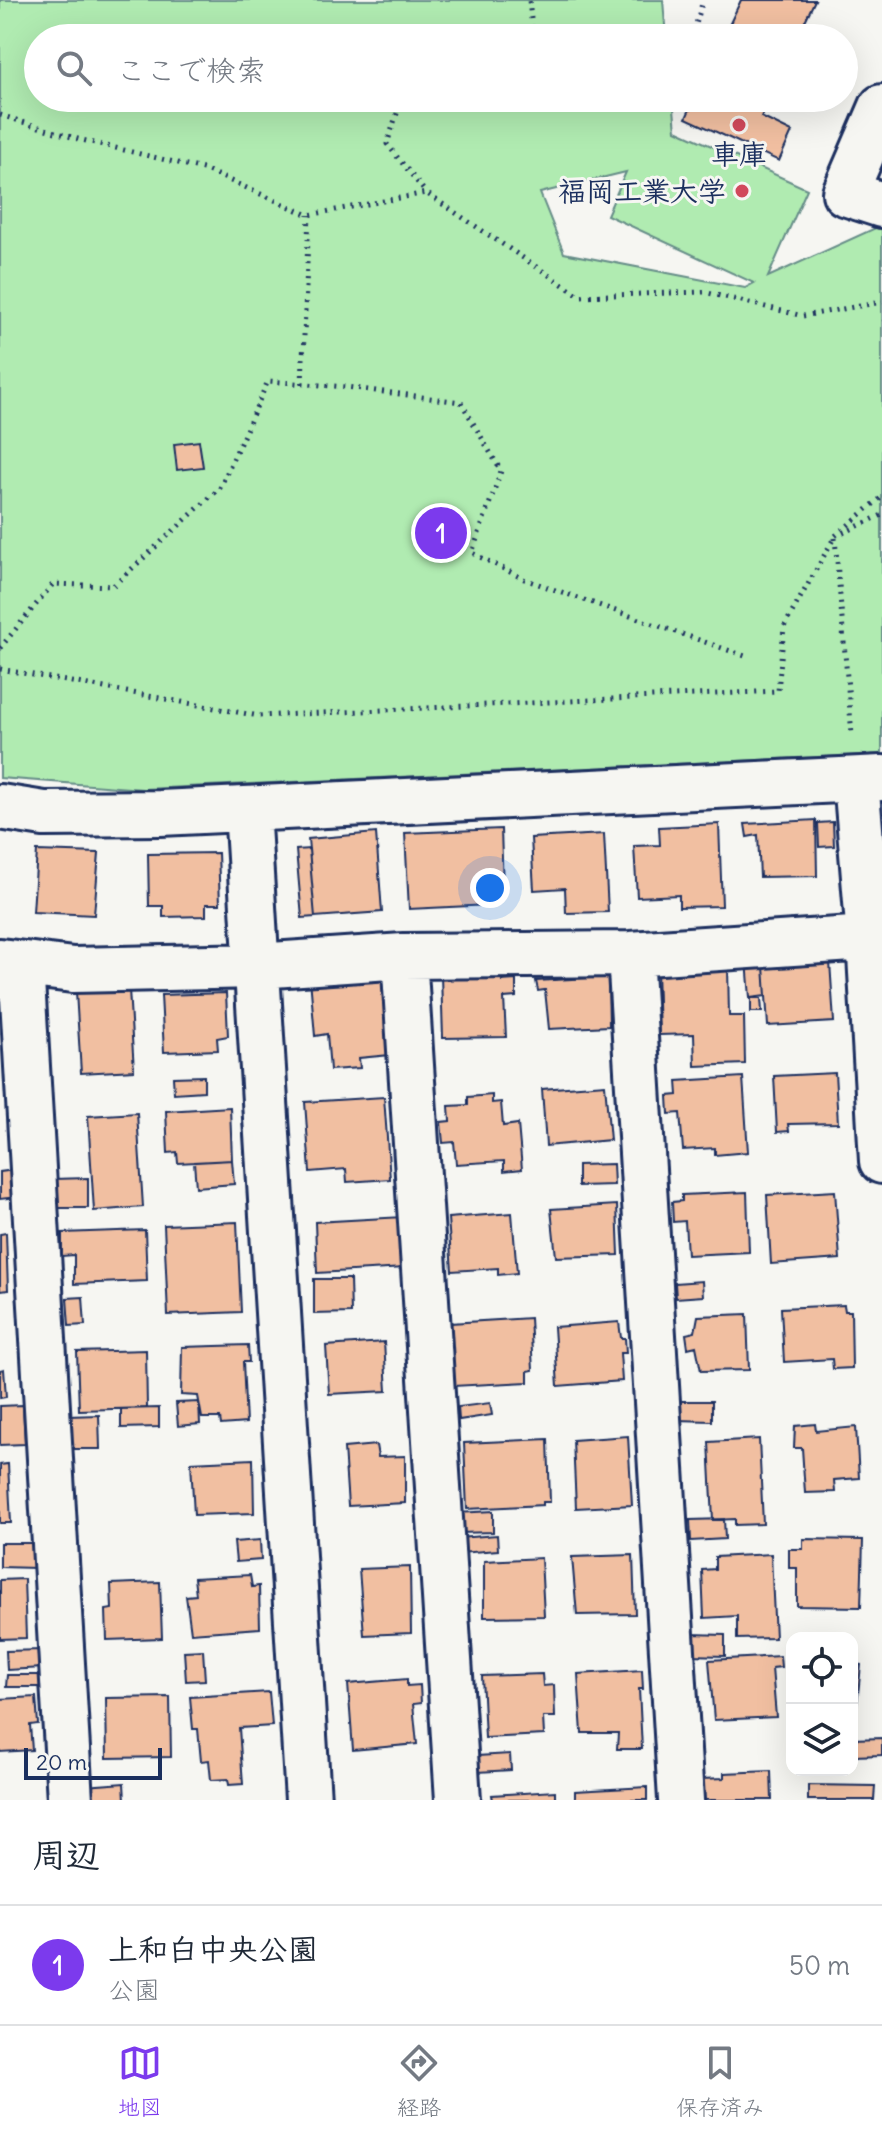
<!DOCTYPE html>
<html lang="ja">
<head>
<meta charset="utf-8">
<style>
	body { margin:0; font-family:Delius,"Klee One",sans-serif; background:#f6f6f7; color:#1f2937 }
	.controls { position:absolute; right:24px; bottom:24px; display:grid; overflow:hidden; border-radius:16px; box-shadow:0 8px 32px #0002 }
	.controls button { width:72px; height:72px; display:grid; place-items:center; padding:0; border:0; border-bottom:2px solid #e0e1e3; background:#fff; color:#1f2937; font:40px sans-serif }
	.scale { position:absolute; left:24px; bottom:20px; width:138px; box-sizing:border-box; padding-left:8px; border:4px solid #1b2f5e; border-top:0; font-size:22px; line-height:28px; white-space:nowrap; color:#1b2f5e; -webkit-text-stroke:6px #f6f6f2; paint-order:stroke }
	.you { position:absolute; left:490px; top:888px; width:28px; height:28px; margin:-20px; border:6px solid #fff; border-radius:50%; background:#1a73e8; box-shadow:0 0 0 12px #1a73e833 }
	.badge { display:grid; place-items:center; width:52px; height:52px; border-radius:50%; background:#7c3aed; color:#fff; font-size:26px; font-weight:700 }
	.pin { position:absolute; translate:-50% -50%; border:4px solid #fff; box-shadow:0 2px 8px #0006 }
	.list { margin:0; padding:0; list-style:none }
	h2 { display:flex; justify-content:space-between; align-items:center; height:104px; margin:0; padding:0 32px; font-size:34px }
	h2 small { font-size:26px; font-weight:400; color:#747a83 }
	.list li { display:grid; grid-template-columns:52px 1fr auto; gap:24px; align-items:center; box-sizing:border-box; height:120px; padding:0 32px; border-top:2px solid #e0e1e3 }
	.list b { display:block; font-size:30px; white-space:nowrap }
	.list p { margin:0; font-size:26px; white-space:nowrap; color:#747a83 }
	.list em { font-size:26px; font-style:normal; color:#747a83 }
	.icon { flex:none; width:44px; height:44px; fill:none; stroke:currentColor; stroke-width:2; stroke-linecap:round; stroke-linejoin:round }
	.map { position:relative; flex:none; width:882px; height:1800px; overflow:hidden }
	.search { position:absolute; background:#fff; box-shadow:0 8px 32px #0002; left:24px; right:24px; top:24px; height:88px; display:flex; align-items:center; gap:20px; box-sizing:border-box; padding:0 28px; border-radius:44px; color:#747a83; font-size:30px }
	.sheet { height:224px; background:#fff }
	nav { display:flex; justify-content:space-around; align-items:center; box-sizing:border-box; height:112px; border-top:2px solid #e0e1e3; background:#fff; font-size:22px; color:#747a83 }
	nav a { display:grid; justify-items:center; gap:4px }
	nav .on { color:#7c3aed }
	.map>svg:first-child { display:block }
	.green { fill:#b0ebb1; stroke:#668d88; stroke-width:2; fill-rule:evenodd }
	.building { fill:#f1bfa1; stroke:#1b2f5e; stroke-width:2 }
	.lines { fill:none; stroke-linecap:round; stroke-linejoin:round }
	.minor-casing { stroke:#1b2f5e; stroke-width:50 }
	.path { stroke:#1b2f5e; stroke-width:5; stroke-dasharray:2 6; stroke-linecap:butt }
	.minor { stroke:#f6f6f2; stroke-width:44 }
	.poi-dot { fill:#d1495b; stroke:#f6f6f2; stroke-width:3 }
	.labels { text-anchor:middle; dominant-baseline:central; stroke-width:6; stroke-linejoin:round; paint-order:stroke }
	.poi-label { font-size:28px; font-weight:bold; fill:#1b2f5e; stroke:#f6f6f2 }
</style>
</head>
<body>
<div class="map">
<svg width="882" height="1800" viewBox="0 0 882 1800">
	<rect width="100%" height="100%" fill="#f6f6f2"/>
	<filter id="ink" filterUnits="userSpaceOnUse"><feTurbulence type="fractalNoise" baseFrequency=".0125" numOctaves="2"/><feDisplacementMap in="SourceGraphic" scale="16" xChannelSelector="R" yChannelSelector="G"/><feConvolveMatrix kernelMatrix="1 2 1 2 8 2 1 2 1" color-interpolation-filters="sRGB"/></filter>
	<g filter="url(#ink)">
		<path class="green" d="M0,0H663L666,38H38V98H673L676,130L807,189L768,277L882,225V754L143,789L0,778ZM626,172L607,215L754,283L745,288L564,253L540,193Z"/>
		<path class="building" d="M741,0H815L797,38H723Z
			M695,98H770L761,117L792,132L779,161L686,118Z
			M199,441L203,467L177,470L174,444Z
			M816,820L817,876L760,877L758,835L747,837L745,824Z
			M833,822L834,846L819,847L818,823Z
			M719,824L722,906L679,907V895L637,897L634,846L660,845L659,827Z
			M501,829L503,889H489L490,905L409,909L405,833Z
			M376,833L382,912L315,917L308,839Z
			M604,834L608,912L566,913L565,888L534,890L531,838Z
			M309,849L315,917L302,918L296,850Z
			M37,851L99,853L94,915L33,912Z
			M218,853L220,904H206V916L163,917V906H149L148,854Z
			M747,960L764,966L766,996L750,998Z
			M830,962L834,1022L768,1026L764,966Z
			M728,966L729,1016H744L745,1064L695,1066L694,1034L659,1035L657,969Z
			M309,967L382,973L390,1055L359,1058L360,1068L330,1070L327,1034L315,1036Z
			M501,973L502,981L516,980V997L504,998L506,1037L443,1038L441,975Z
			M608,977L609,1026L549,1029L545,990L538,991L536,981Z
			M129,989L134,1070L81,1073L76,992Z
			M226,993L228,1036L217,1038L218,1050L164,1052L161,995Z
			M751,998H761L762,1012H751Z
			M835,1073L838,1123L788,1124L789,1131L777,1132L774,1076Z
			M204,1076V1091L174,1093L173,1077Z
			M743,1077L748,1152L715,1155V1148L683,1150L680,1113L669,1114L668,1096L678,1095L677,1081Z
			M605,1084L610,1140L546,1146L542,1089Z
			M492,1095V1103L501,1102L503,1126L518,1124L522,1169L504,1171V1161L456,1164L454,1142L443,1143L441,1122L450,1121L449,1106L468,1105V1097Z
			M384,1097L390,1179L347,1182L346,1169L310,1172L305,1102Z
			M230,1107L232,1160L178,1163L177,1152L168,1153L166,1111Z
			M137,1113L143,1207L94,1211L88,1116Z
			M232,1160L234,1184L196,1187L194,1162Z
			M613,1164L614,1185L578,1186V1165Z
			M15,1170L17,1197L0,1199V1172Z
			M88,1178V1208H53V1179Z
			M835,1191L840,1259L771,1264L767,1195Z
			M747,1192L749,1252L687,1255L685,1221L673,1222L672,1202L682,1201V1195Z
			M617,1205L619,1255L556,1257L551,1209Z
			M512,1213L517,1273L498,1275V1268L452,1271L448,1218Z
			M403,1217L405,1268L317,1273L315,1222Z
			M237,1222L241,1312L168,1315L164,1225Z
			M145,1230L147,1281L74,1284V1255L62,1256V1233Z
			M6,1233L8,1290L0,1291V1234Z
			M314,1279H350L351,1313L314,1314Z
			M702,1281L703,1296L676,1298L675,1283Z
			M83,1297L85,1325L69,1326L67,1298Z
			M844,1305L845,1311H851L852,1368L833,1369L832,1359L784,1362L781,1308Z
			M747,1314L749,1370L701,1371L696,1346L688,1348L686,1334L695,1332L698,1316Z
			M530,1318L533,1370L528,1371V1382L453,1386L450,1323Z
			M619,1322L621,1338H625L626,1353H620L622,1381L558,1386L554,1327Z
			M384,1342L387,1391L329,1394L326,1346Z
			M248,1345L249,1362H243L246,1423L221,1425L220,1418H202L198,1396L181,1395L182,1347Z
			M146,1350L147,1408L79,1410L77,1352Z
			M4,1369L6,1397L0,1398V1370Z
			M676,1401H712V1421L676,1420Z
			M199,1402L200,1424L178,1426L176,1403Z
			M490,1403L492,1415L459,1420L458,1407Z
			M23,1405L25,1444L0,1445V1406Z
			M159,1408V1427L121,1428V1409Z
			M99,1415L100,1449H68L67,1416Z
			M815,1424L816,1431L856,1427L859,1478L834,1480L835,1492L805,1493L802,1448H794L795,1426Z
			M628,1436L632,1505L576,1508L573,1440Z
			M548,1439L550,1502H543V1505L467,1509L464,1443Z
			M759,1439L763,1524L735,1525V1519L713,1520L709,1442Z
			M376,1445L378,1457L405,1456V1503L348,1506L344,1448Z
			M253,1459L254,1513L194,1515L191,1462Z
			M8,1464L11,1523H0V1465Z
			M493,1511V1532L458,1533L457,1513Z
			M724,1519L725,1539L691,1541L690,1520Z
			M497,1535L498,1550L459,1553L458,1538Z
			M803,1539L863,1540L861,1607L797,1606V1568H789V1549H803Z
			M260,1540L261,1560L236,1562L234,1542Z
			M0,1543H36V1568L0,1567Z
			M771,1554L775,1638L737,1639V1616L704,1618L702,1570L715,1569V1557Z
			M633,1555L635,1614L577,1615L572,1557Z
			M541,1558L544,1616L484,1617V1561Z
			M410,1567L411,1633L364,1635L359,1569Z
			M250,1575L252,1587L259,1586L260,1628L191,1633L186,1596L196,1595L194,1578Z
			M24,1579L26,1638L0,1639V1580Z
			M160,1582L162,1638L107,1640L106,1610L112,1609L111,1584Z
			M691,1634L725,1635V1656L690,1655Z
			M42,1650L43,1668L7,1670L6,1651Z
			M203,1650L205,1680L186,1681L184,1651Z
			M780,1656L781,1667L772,1668L776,1717L714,1720L709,1660Z
			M852,1664L861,1665L857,1705H852Z
			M642,1670L643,1689H639L642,1749H617L618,1733H582L578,1674Z
			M542,1674L543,1686L554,1685L555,1717H543L544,1735L485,1738L482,1676Z
			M7,1675H46V1687H6Z
			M407,1679V1686L420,1685L421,1703L413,1704L417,1744L353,1750L348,1684Z
			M269,1692L272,1726L239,1728L243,1784L229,1785L228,1779L211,1780L209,1760L201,1761L198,1729H193L190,1697Z
			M36,1697L38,1724L30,1725L32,1750L0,1752V1699Z
			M170,1697L171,1757L107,1758L106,1698Z
			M882,1738V1755L853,1756L852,1739Z
			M510,1754L511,1770L478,1772L477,1756Z
			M771,1771L772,1800H703L701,1779L724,1778V1773Z
			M124,1783L125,1800H86L85,1786Z
			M808,1785L875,1786L874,1800H808Z
			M647,1787V1800H575V1791Z
			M555,1791V1800H493L492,1795Z"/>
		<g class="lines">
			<g class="minor-casing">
				<path id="minor" d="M882,107L845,193L882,205
					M856,780L869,938L882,1161
					M0,807L44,814L160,813L882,778
					M247,809L308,1800
					M630,954L681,1800
					M404,956L458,1800
					M0,961L73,970L257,966L404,956L630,954L882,937
					M21,964L70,1800"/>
			</g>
			<path class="path" d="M528,38H533L529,0
				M692,38L703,0
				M402,98L387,144L426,193
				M0,115L78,139L203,169L309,215L426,193L580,296L704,292L803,316L882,302
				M302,384L309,215
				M843,533L882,515
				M835,538L852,735
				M0,648L53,584L113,586L220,488L268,381L346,387L461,402L501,471L472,553L524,579L745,656
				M0,669L259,716L778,691L784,627L835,536L882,497"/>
			<use href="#minor" class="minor"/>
		</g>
	</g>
	<g class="poi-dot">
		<circle cx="739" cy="125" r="8"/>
		<circle cx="742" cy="191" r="8"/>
	</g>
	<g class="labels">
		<g class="poi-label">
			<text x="739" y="154">車庫</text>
			<text x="726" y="191" text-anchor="end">福岡工業大学</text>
		</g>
	</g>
</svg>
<div class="controls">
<button><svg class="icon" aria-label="locate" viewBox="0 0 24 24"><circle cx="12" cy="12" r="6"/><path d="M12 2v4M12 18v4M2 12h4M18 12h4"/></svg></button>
<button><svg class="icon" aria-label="layers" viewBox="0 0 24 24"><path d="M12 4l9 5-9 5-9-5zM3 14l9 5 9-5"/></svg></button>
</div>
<div class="scale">20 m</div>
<div class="you"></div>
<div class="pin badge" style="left:441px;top:533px">1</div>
<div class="search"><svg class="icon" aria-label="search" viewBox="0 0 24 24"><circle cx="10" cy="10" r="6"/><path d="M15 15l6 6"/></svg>ここで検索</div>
</div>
<section class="sheet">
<h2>周辺<small></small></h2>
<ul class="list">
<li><span class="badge">1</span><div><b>上和白中央公園</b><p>公園</p></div><em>50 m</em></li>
</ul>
</section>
<nav>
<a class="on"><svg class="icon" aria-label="map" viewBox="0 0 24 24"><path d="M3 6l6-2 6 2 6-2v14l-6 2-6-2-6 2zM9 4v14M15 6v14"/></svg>地図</a>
<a><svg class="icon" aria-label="directions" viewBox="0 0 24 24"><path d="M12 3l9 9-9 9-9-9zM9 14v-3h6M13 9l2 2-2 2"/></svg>経路</a>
<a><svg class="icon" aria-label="saved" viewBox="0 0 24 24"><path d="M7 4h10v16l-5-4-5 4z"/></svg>保存済み</a>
</nav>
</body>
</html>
